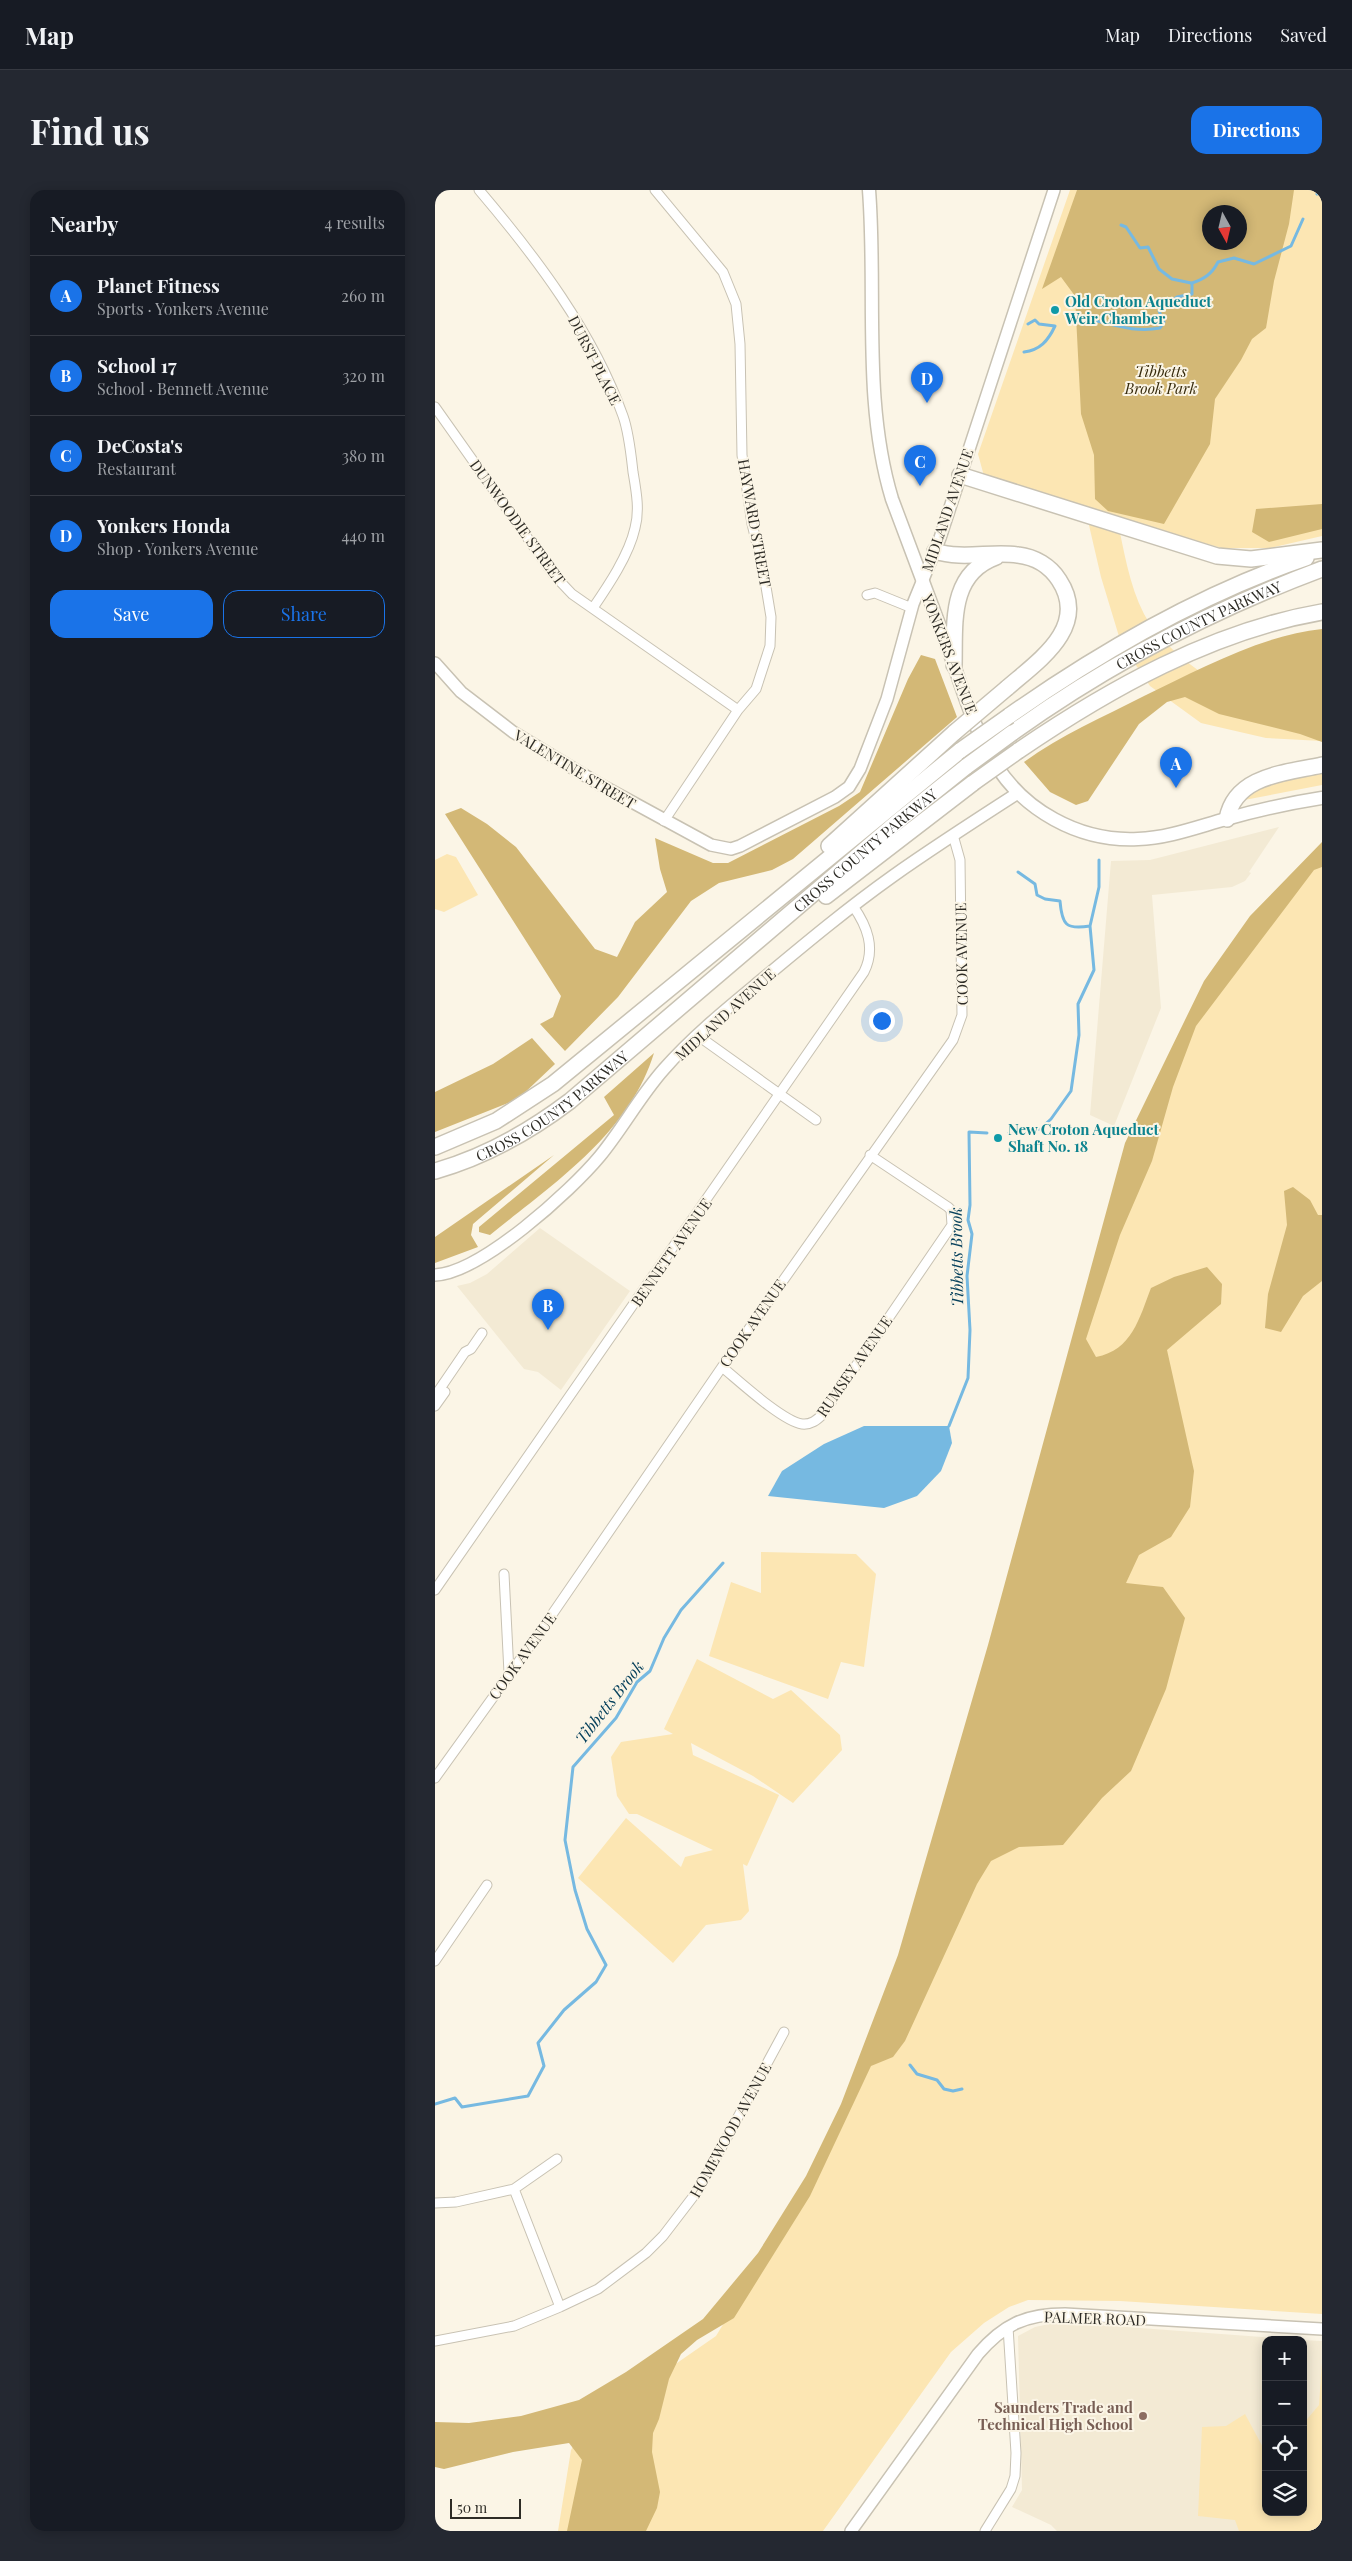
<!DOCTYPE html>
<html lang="en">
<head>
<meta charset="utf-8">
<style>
	body { margin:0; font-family:"Playfair Display",serif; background:#242831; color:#f1f3f6 }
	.controls { position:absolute; right:15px; bottom:15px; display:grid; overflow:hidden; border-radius:10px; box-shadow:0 2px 12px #0003 }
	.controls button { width:45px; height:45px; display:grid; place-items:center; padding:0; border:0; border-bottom:1px solid #363941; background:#171b24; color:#f1f3f6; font:25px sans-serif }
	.compass { position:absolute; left:767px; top:15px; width:45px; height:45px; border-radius:50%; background:#171b24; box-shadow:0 2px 12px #0003; rotate:172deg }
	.scale { position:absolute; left:15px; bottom:12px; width:71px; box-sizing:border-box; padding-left:5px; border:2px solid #2e2c26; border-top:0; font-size:14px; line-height:18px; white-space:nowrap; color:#2e2c26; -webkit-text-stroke:4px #fbf5e6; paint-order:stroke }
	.you { position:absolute; left:446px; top:830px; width:18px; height:18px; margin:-12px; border:4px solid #fff; border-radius:50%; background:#1a73e8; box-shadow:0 0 0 8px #1a73e833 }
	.badge { display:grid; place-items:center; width:32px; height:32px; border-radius:50%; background:#1a73e8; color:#fff; font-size:16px; font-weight:700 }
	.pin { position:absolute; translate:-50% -41px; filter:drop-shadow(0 1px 2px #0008) }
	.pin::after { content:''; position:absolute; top:26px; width:18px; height:15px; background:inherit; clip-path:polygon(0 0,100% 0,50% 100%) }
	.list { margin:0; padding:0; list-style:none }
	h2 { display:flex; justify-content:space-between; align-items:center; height:65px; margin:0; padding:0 20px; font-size:21px }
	h2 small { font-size:16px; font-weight:400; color:#9ea1a6 }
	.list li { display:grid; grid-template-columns:32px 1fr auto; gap:15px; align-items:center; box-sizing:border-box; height:80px; padding:0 20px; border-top:1px solid #363941 }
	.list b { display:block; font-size:19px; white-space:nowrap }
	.list p { margin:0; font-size:16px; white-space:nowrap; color:#9ea1a6 }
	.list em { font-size:16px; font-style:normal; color:#9ea1a6 }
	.actions { display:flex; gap:10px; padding:15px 20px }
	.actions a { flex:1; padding:11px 0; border:1px solid #1a73e8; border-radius:15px; text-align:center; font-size:18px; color:#1a73e8 }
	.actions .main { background:#1a73e8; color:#fff }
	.icon { flex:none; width:28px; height:28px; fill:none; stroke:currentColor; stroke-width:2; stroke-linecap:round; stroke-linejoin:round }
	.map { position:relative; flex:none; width:887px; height:2341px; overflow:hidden; border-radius:15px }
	header { display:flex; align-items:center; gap:30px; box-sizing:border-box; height:70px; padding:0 25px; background:#171b24; border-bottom:1px solid #363941 }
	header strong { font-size:24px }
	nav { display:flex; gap:28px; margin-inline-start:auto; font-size:18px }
	.intro { display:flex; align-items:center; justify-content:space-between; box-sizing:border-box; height:120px; padding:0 30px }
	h1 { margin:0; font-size:35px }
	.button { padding:12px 22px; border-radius:15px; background:#1a73e8; color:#fff; font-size:18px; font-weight:700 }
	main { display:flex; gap:30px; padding:0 30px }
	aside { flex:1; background:#171b24; border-radius:15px; box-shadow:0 2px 12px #0003 }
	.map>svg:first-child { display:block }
	.built { fill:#f3ead4 }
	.green { fill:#fce6b3; fill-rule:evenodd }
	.forest { fill:#d3b876; fill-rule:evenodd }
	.water { fill:#76b9e1 }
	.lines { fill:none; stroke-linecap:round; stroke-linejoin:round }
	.stream { stroke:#76b9e1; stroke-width:3 }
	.street-casing { stroke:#c8c2b3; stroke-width:11 }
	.secondary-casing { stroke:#c8c2b3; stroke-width:14 }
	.primary-casing { stroke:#c8c2b3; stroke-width:15 }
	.highway-casing { stroke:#c8c2b3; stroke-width:18 }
	.street { stroke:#fff; stroke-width:9 }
	.secondary { stroke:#fff; stroke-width:11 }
	.primary { stroke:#fff; stroke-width:12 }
	.highway { stroke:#fff; stroke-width:15 }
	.highway-bridge-casing { stroke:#c8c2b3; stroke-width:18; stroke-linecap:butt }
	.highway-bridge { stroke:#fff; stroke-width:15 }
	.culture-dot { fill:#0f9aa8; stroke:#fbf5e6; stroke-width:2 }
	.education-dot { fill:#8d6e63; stroke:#fbf5e6; stroke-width:2 }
	.labels { text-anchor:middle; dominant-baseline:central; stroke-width:4; stroke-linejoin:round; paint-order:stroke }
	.culture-label { font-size:15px; font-weight:bold; fill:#0d838f; stroke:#fbf5e6; text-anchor:start }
	.street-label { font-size:15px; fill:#2e2c26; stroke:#fbf5e6 }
	.park-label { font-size:15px; font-style:italic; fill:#372b0d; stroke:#fbf5e6 }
	.education-label { font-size:15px; font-weight:bold; fill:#785e54; stroke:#fbf5e6; text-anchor:end }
	.water-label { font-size:16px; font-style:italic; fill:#07415c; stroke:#fbf5e6 }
</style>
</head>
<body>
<header>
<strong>Map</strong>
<nav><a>Map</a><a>Directions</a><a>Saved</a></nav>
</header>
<div class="intro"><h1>Find us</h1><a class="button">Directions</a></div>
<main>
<aside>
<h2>Nearby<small>4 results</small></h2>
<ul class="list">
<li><span class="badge">A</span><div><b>Planet Fitness</b><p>Sports · Yonkers Avenue</p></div><em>260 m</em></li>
<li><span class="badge">B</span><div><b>School 17</b><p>School · Bennett Avenue</p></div><em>320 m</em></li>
<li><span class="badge">C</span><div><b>DeCosta's</b><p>Restaurant</p></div><em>380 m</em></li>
<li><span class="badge">D</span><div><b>Yonkers Honda</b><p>Shop · Yonkers Avenue</p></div><em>440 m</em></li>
</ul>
<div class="actions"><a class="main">Save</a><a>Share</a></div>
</aside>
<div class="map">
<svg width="887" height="2341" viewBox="0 0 887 2341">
	<rect width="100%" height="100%" fill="#fbf5e6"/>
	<path class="built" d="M844,637L814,682L816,683L810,691L797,697L717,705L726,818L679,936L655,925L676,671L715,670Z
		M105,1038L195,1101L126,1200L103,1182L89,1179L22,1096L35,1093L52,1084Z
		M624,2132L866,2150H831V2322H868V2150L887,2151V2341H622L616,2335L577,2317L587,2300L583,2146L600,2137Z"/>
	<path class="green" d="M635,0H887V346L835,358H787L682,329C689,360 694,395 709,424C740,481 832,520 887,551L831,548L766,533L715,496L686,453L666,387L650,318L549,286L543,264ZM774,22H804V52H774Z
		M887,580V595L804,611L811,600Z
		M12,664L21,667L43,705L9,722L0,719V670Z
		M887,674V2124L685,2111L593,2110L574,2117L549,2133L516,2162L388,2341H123L136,2260L171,2198L242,2173L281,2146L362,2013L417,1908L475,1753L654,1116L761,825L876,675Z
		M326,1362L421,1364L441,1384L429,1477L406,1472L393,1509L274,1466L296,1392L326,1403Z
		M262,1469L338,1509L356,1500L405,1545L407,1560L358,1613L318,1586L256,1553L258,1565L344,1605L312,1676L308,1674L314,1721L306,1730L271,1735L238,1773L143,1688L191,1628L246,1677L250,1667L278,1660L202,1624H194L182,1606L176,1567L186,1552L238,1544L229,1539Z
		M887,2172V2341H804L800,2330L763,2326L767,2237L791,2236L810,2224L831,2263V2322H868V2234L884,2215Z"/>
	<path class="forest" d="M642,0H859L854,34L839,91L831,138L817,149L806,170L780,209L775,254L729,334L673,321L660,309L659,265L646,224L640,106L626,87L607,99ZM774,22H804V52H774Z
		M887,314V339L834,352L817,342L821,319Z
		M887,439V552L865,544L784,524L750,507L732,512L704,534L653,611L641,615L615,602L589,572C626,545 668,527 709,506C763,480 827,445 887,439Z
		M486,465L500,469L522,527L358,669L337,680L284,693L256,711L183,807L130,861L105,834L118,827L126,806L10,624L26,618L52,634L81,657L160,759L182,767L200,732L232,702L225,679L220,648L278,673H293L404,616L425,602L473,489Z
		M887,652V677L879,680L761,836L738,897L717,971L685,1045L651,1149L661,1167C697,1160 704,1129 716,1098L739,1087L772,1077L787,1094L786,1114L732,1160L759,1281L755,1317L736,1347L704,1365L691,1393L728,1397L750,1428L731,1499L696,1581L667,1608L628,1655L584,1657L556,1671L542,1694L470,1851L458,1867L436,1876L375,2006L299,2128L262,2150L246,2164L234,2189L224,2229L218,2243L217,2262L225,2302L222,2318L211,2341H132L147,2270L134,2253L78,2262L9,2279L0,2277V2232L34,2233L86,2226L144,2210L191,2182L268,2129L323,2063L371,1986L406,1914L463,1765L553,1455L690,953L769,791L815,726Z
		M97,848L120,874L83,909L0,942V902L58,874Z
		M219,863C194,944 118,994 55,1045L44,1042V1037L179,925L169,907Z
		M119,965L38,1034L36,1045L43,1057L0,1073V1047Z
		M858,997L875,1010L883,1025H887V1091L868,1106L846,1142L830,1138L833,1104L852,1035L849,1001Z"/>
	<path class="water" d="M429,1236H514L517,1253L506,1281L482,1306L449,1318L333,1306L347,1281L389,1254Z"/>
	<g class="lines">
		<path class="stream" d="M882,4L887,0
			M686,35L691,37L705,58L713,57L724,79L737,89L756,93
			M639,127C669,130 694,144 725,138L729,132L724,121L742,107L757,104V93C769,89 777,84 783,72L799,68L819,74L856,56L868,29
			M589,162C605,160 613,151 620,136L604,134L600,130L593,134
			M583,682L600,694L602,705L610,709L625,711C627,735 631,740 655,736
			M574,943L605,939L616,929L636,901L644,845L643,814L659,780L655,736L664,697V670
			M514,1236L533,1188L535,1140L532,1086L537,1044L533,1030L535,1015L534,942L552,943
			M475,1875L482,1884L502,1890L509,1899L518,1901L527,1899
			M0,1914L20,1908L27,1917L93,1906L109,1876L103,1853L129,1820L161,1792L171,1775L152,1739L140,1700L130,1650L138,1577L181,1528L202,1492L215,1481L229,1448L246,1420L288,1373"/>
		<g class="street-casing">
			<path id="street" d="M44,0C101,67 158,142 188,226C194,243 196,264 198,282C201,300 205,320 200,338C194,365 173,396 158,418
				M220,0L288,82L301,114L305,154L307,265L317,334L328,379L336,427L335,456L321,499L303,520L229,631
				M0,217L118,384L137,404L303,520
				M432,405L440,403L477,418
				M262,845L381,930
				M287,1177C303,1190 347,1231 367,1234C376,1235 382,1230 388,1224L517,1035L516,1020L513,1017L435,965
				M0,1206L30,1162L36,1159L47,1143
				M0,1216L10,1202
				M69,1384L74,1483
				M0,1400L429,782C441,758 432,736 418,716
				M0,1588L105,1442L287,1177L518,850L527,825L525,670L518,645
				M0,1771L52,1695
				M79,1999L125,2117
				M0,2013L21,2012L79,1999L122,1969
				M0,2151L79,2136L125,2117L163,2099L211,2063L228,2046L264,1999L349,1842
				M550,2341L576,2299L580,2286L581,2263L573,2137"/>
		</g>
		<g class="secondary-casing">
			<path id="secondary" d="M0,473L26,502L78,542L164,594L276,655L296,659L305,656L400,607L414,597L425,579L452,509L478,414L505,348L619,0
				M0,1085C46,1083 136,1001 165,966C188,938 205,906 229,879C259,845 294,817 329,788C371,753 413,718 458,686C499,657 541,630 583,603
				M416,2341L543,2164C568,2135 590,2124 630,2124L887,2139"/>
		</g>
		<g class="primary-casing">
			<path id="primary" d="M434,0C442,103 427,210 457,309C476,360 495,411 514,461C527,497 538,537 558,570C587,620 644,652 703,649C733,648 762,637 791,629C823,620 855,613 887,608"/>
		</g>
		<g class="highway-casing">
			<g id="highway">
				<path d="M525,285L782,366L816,369L887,360"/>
				<path d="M500,361C527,370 556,361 583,365C600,367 615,376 624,390C655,437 603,471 572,498"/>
				<path d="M519,475C520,433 514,384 561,367"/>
				<path d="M574,526C665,462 766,404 871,368"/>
				<path id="s1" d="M577,543C672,475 777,420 887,379"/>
				<path d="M583,561C674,499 777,441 887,422"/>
				<path d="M792,629C800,585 851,583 887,575"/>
				<path d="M394,656L520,542"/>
				<path d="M391,706L538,593"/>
				<path d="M0,957L61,931L118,894L526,560"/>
				<path id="s2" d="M0,981C50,967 94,942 135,911L467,628L532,576"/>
			</g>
		</g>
		<use href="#street" class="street"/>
		<use href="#secondary" class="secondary"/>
		<use href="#primary" class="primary"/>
		<use href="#highway" class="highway"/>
		<g class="highway-bridge-casing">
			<path id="highway-bridge" d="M520,542L572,498
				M526,560L574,526
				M532,576L577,543
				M538,593L583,561"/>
		</g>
		<use href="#highway-bridge" class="highway-bridge"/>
	</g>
	<g class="culture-dot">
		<circle cx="620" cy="120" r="5"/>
		<circle cx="563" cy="948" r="5"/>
	</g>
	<circle class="education-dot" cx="708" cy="2226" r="5"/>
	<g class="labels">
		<g class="culture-label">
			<text x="630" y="111">Old Croton Aqueduct<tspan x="630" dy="17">Weir Chamber</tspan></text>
			<text x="573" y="939">New Croton Aqueduct<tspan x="573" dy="17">Shaft No. 18</tspan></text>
		</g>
		<g class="street-label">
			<text transform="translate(160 170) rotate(63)">DURST PLACE</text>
			<text transform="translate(512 320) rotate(-71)">MIDLAND AVENUE</text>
			<text transform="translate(83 332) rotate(54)">DUNWOODIE STREET</text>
			<text transform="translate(320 333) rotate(80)">HAYWARD STREET</text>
			<text stroke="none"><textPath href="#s1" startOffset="216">CROSS COUNTY PARKWAY</textPath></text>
			<text transform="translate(515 464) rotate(69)">YONKERS AVENUE</text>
			<text transform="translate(140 579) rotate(31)">VALENTINE STREET</text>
			<text stroke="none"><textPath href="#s2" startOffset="540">CROSS COUNTY PARKWAY</textPath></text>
			<text transform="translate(526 764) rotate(-91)">COOK AVENUE</text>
			<text transform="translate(290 824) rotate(-42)">MIDLAND AVENUE</text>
			<text stroke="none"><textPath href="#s2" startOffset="135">CROSS COUNTY PARKWAY</textPath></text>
			<text transform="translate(236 1062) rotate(-55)">BENNETT AVENUE</text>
			<text transform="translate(317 1133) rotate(-55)">COOK AVENUE</text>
			<text transform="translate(419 1176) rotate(-55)">RUMSEY AVENUE</text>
			<text transform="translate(87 1466) rotate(-54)">COOK AVENUE</text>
			<text transform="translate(295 1940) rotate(-61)">HOMEWOOD AVENUE</text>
			<text transform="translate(660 2128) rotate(2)">PALMER ROAD</text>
		</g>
		<g class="park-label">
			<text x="726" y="181">Tibbetts<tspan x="726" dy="17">Brook Park</tspan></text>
		</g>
		<g class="education-label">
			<text x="698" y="2217">Saunders Trade and<tspan x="698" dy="17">Technical High School</tspan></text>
		</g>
		<g class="water-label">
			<text transform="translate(521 1067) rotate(-91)">Tibbetts Brook</text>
			<text transform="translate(174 1512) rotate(-52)">Tibbetts Brook</text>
		</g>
	</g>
</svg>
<div class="controls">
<button>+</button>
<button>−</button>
<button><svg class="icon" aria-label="locate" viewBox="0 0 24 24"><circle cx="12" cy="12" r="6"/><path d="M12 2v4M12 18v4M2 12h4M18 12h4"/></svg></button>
<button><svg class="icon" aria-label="layers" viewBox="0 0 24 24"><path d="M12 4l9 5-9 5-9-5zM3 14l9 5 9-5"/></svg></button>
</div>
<svg class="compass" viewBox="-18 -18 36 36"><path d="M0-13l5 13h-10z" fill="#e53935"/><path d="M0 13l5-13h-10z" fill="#9ea1a6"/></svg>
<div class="scale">50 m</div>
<div class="you"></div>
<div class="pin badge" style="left:741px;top:598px">A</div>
<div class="pin badge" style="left:113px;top:1140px">B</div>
<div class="pin badge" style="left:485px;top:296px">C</div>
<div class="pin badge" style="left:492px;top:213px">D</div>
</div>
</main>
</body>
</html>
